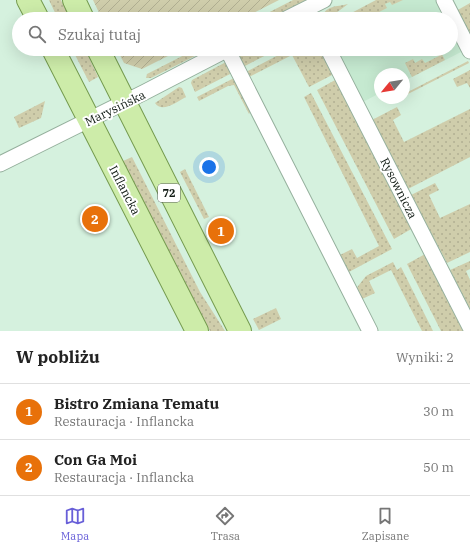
<!DOCTYPE html>
<html lang="pl">
<head>
<meta charset="utf-8">
<style>
	body { margin:0; font-family:"IBM Plex Serif",serif; background:#f6f6f6; color:#222 }
	.compass { position:absolute; left:374px; top:68px; width:36px; height:36px; border-radius:50%; background:#fff; box-shadow:0 4px 16px #0002; rotate:240deg }
	.you { position:absolute; left:209px; top:167px; width:14px; height:14px; margin:-10px; border:3px solid #fff; border-radius:50%; background:#1a73e8; box-shadow:0 0 0 6px #1a73e833 }
	.badge { display:grid; place-items:center; width:26px; height:26px; border-radius:50%; background:#685fd8; color:#fff; font-size:13px; font-weight:700 }
	.pin { position:absolute; translate:-50% -50%; border:2px solid #fff; box-shadow:0 1px 4px #0006 }
	.list { margin:0; padding:0; list-style:none }
	h2 { display:flex; justify-content:space-between; align-items:center; height:52px; margin:0; padding:0 16px; font-size:17px }
	h2 small { font-size:13px; font-weight:400; color:#767676 }
	.list li { display:grid; grid-template-columns:26px 1fr auto; gap:12px; align-items:center; box-sizing:border-box; height:56px; padding:0 16px; border-top:1px solid #e0e0e0 }
	.list b { display:block; font-size:15px; white-space:nowrap }
	.list p { margin:0; font-size:13px; white-space:nowrap; color:#767676 }
	.list em { font-size:13px; font-style:normal; color:#767676 }
	.icon { flex:none; width:22px; height:22px; fill:none; stroke:currentColor; stroke-width:2; stroke-linecap:round; stroke-linejoin:round }
	.map { position:relative; flex:none; width:470px; height:331px; overflow:hidden }
	.search { position:absolute; background:#fff; box-shadow:0 4px 16px #0002; left:12px; right:12px; top:12px; height:44px; display:flex; align-items:center; gap:10px; box-sizing:border-box; padding:0 14px; border-radius:22px; color:#767676; font-size:15px }
	.sheet { height:164px; background:#fff }
	nav { display:flex; justify-content:space-around; align-items:center; box-sizing:border-box; height:56px; border-top:1px solid #e0e0e0; background:#fff; font-size:11px; color:#767676 }
	nav a { display:grid; justify-items:center; gap:2px }
	nav .on { color:#685fd8 }
	.map>svg:first-child { display:block }
	.built { fill:#c5e9d0 }
	.grass { fill:url(#grass-dots) }
	.garden { fill:url(#garden-furrows) }
	.lines { fill:none; stroke-linecap:round; stroke-linejoin:round }
	.street-casing { stroke:#95b09d; stroke-width:17 }
	.primary-casing { stroke:#759b4f; stroke-width:24 }
	.street { stroke:#fff; stroke-width:15 }
	.primary { stroke:#cdeca9; stroke-width:22 }
	.labels { text-anchor:middle; dominant-baseline:central; stroke-width:4; stroke-linejoin:round; paint-order:stroke }
	.shield { fill:#fff; stroke:#585f5a; stroke-width:1 }
	.shield-label { font-size:11px; font-weight:bold; fill:#111b14 }
	.street-label { font-size:12px; fill:#111b14; stroke:#fff }
</style>
</head>
<body>
<div class="map">
<svg width="470" height="331" viewBox="0 0 470 331">
	<defs>
		<pattern id="grass-dots" width="8" height="8" patternUnits="userSpaceOnUse"><rect width="8" height="8" fill="#cfcdab"/><path d="M2 2h.1M6 6h.1" fill="none" stroke="#b1af92" stroke-width="1.8" stroke-linecap="round"/></pattern>
		<pattern id="garden-furrows" width="10" height="10" patternUnits="userSpaceOnUse"><rect width="10" height="10" fill="#cfcdab"/><path d="M-1 1l2-2M0 10L10 0M9 11l2-2" fill="none" stroke="#b1af92"/></pattern>
	</defs>
	<rect width="100%" height="100%" fill="#d5f1de"/>
	<path class="built" d="M384,0H440L450,19H348Z
		M451,22L465,50L404,81V74H380V93L363,102L336,49H451Z"/>
	<path class="grass" d="M49,0H61L70,19H58Z
		M293,0H306L269,19H256Z
		M376,0H403L392,5L390,2L385,4L387,8L365,19H340Z
		M470,3V38L456,11Z
		M348,4L328,19H322C324,5 337,7 348,4Z
		M72,49H85L98,77L89,82Z
		M196,49H209L151,78H146L147,74Z
		M249,49H278L243,67L239,59V54Z
		M290,49H321L334,74L309,87L292,55L249,77L246,72Z
		M437,49H439L445,60L412,77L405,63L413,59L415,63L422,59L425,63L439,56Z
		M468,61L469,63L404,96V94Z
		M226,62L234,72L195,92L191,83L192,80Z
		M470,70V88L467,83L457,87L453,79Z
		M236,77L252,108L249,114L234,85L228,86L199,101L197,97Z
		M337,79L413,228L394,239L317,90Z
		M179,87L182,88L186,97C178,101 162,114 155,103Z
		M311,93L392,249L347,273L338,256L352,249L357,258L379,246L304,97Z
		M45,101L41,118L19,128L14,117Z
		M397,107L401,115L393,120L404,142L470,109V157L408,189L372,120Z
		M132,157L200,292L225,331H210L123,161Z
		M185,169L209,217L204,219L180,172Z
		M435,183L439,190L429,195L440,218L470,204V252L447,263L411,195Z
		M427,253L466,331H441L407,264Z
		M470,261V269L466,271L470,280V309L450,270Z
		M393,262L397,270L401,267L433,331H422L391,270L369,281L375,293L360,300L355,290L366,276Z
		M276,308L281,319L259,330L253,319Z"/>
	<path class="garden" d="M93,0H279L242,19H102Z
		M117,49H182L142,69L124,63Z"/>
	<g class="lines">
		<g class="street-casing">
			<path id="street" d="M444,0L470,51
				M286,19L324,0
				M227,49L370,331
				M328,49L470,327
				M0,164L145,92L228,49"/>
		</g>
		<g class="primary-casing">
			<path id="primary" d="M28,0L38,19
				M74,0L83,19
				M53,49L197,331
				M98,49L240,331"/>
		</g>
		<use href="#street" class="street"/>
		<use href="#primary" class="primary"/>
	</g>
	<g class="labels">
		<rect class="shield" x="158" y="184" width="22" height="18" rx="3"/>
		<g class="shield-label">
			<text x="169" y="193">72</text>
		</g>
		<g class="street-label">
			<text transform="translate(115 108) rotate(-26)">Marysińska</text>
			<text transform="translate(399 188) rotate(63)">Rysownicza</text>
			<text transform="translate(125 190) rotate(63)">Inflancka</text>
		</g>
	</g>
</svg>
<svg class="compass" viewBox="-18 -18 36 36"><path d="M0-13l5 13h-10z" fill="#e53935"/><path d="M0 13l5-13h-10z" fill="#767676"/></svg>
<div class="you"></div>
<div class="pin badge" style="left:221px;top:231px;background:#e8710a">1</div>
<div class="pin badge" style="left:95px;top:219px;background:#e8710a">2</div>
<div class="search"><svg class="icon" aria-label="search" viewBox="0 0 24 24"><circle cx="10" cy="10" r="6"/><path d="M15 15l6 6"/></svg>Szukaj tutaj</div>
</div>
<section class="sheet">
<h2>W pobliżu<small>Wyniki: 2</small></h2>
<ul class="list">
<li><span class="badge" style="background:#e8710a">1</span><div><b>Bistro Zmiana Tematu</b><p>Restauracja · Inflancka</p></div><em>30 m</em></li>
<li><span class="badge" style="background:#e8710a">2</span><div><b>Con Ga Moi</b><p>Restauracja · Inflancka</p></div><em>50 m</em></li>
</ul>
</section>
<nav>
<a class="on"><svg class="icon" aria-label="map" viewBox="0 0 24 24"><path d="M3 6l6-2 6 2 6-2v14l-6 2-6-2-6 2zM9 4v14M15 6v14"/></svg>Mapa</a>
<a><svg class="icon" aria-label="directions" viewBox="0 0 24 24"><path d="M12 3l9 9-9 9-9-9zM9 14v-3h6M13 9l2 2-2 2"/></svg>Trasa</a>
<a><svg class="icon" aria-label="saved" viewBox="0 0 24 24"><path d="M7 4h10v16l-5-4-5 4z"/></svg>Zapisane</a>
</nav>
</body>
</html>
